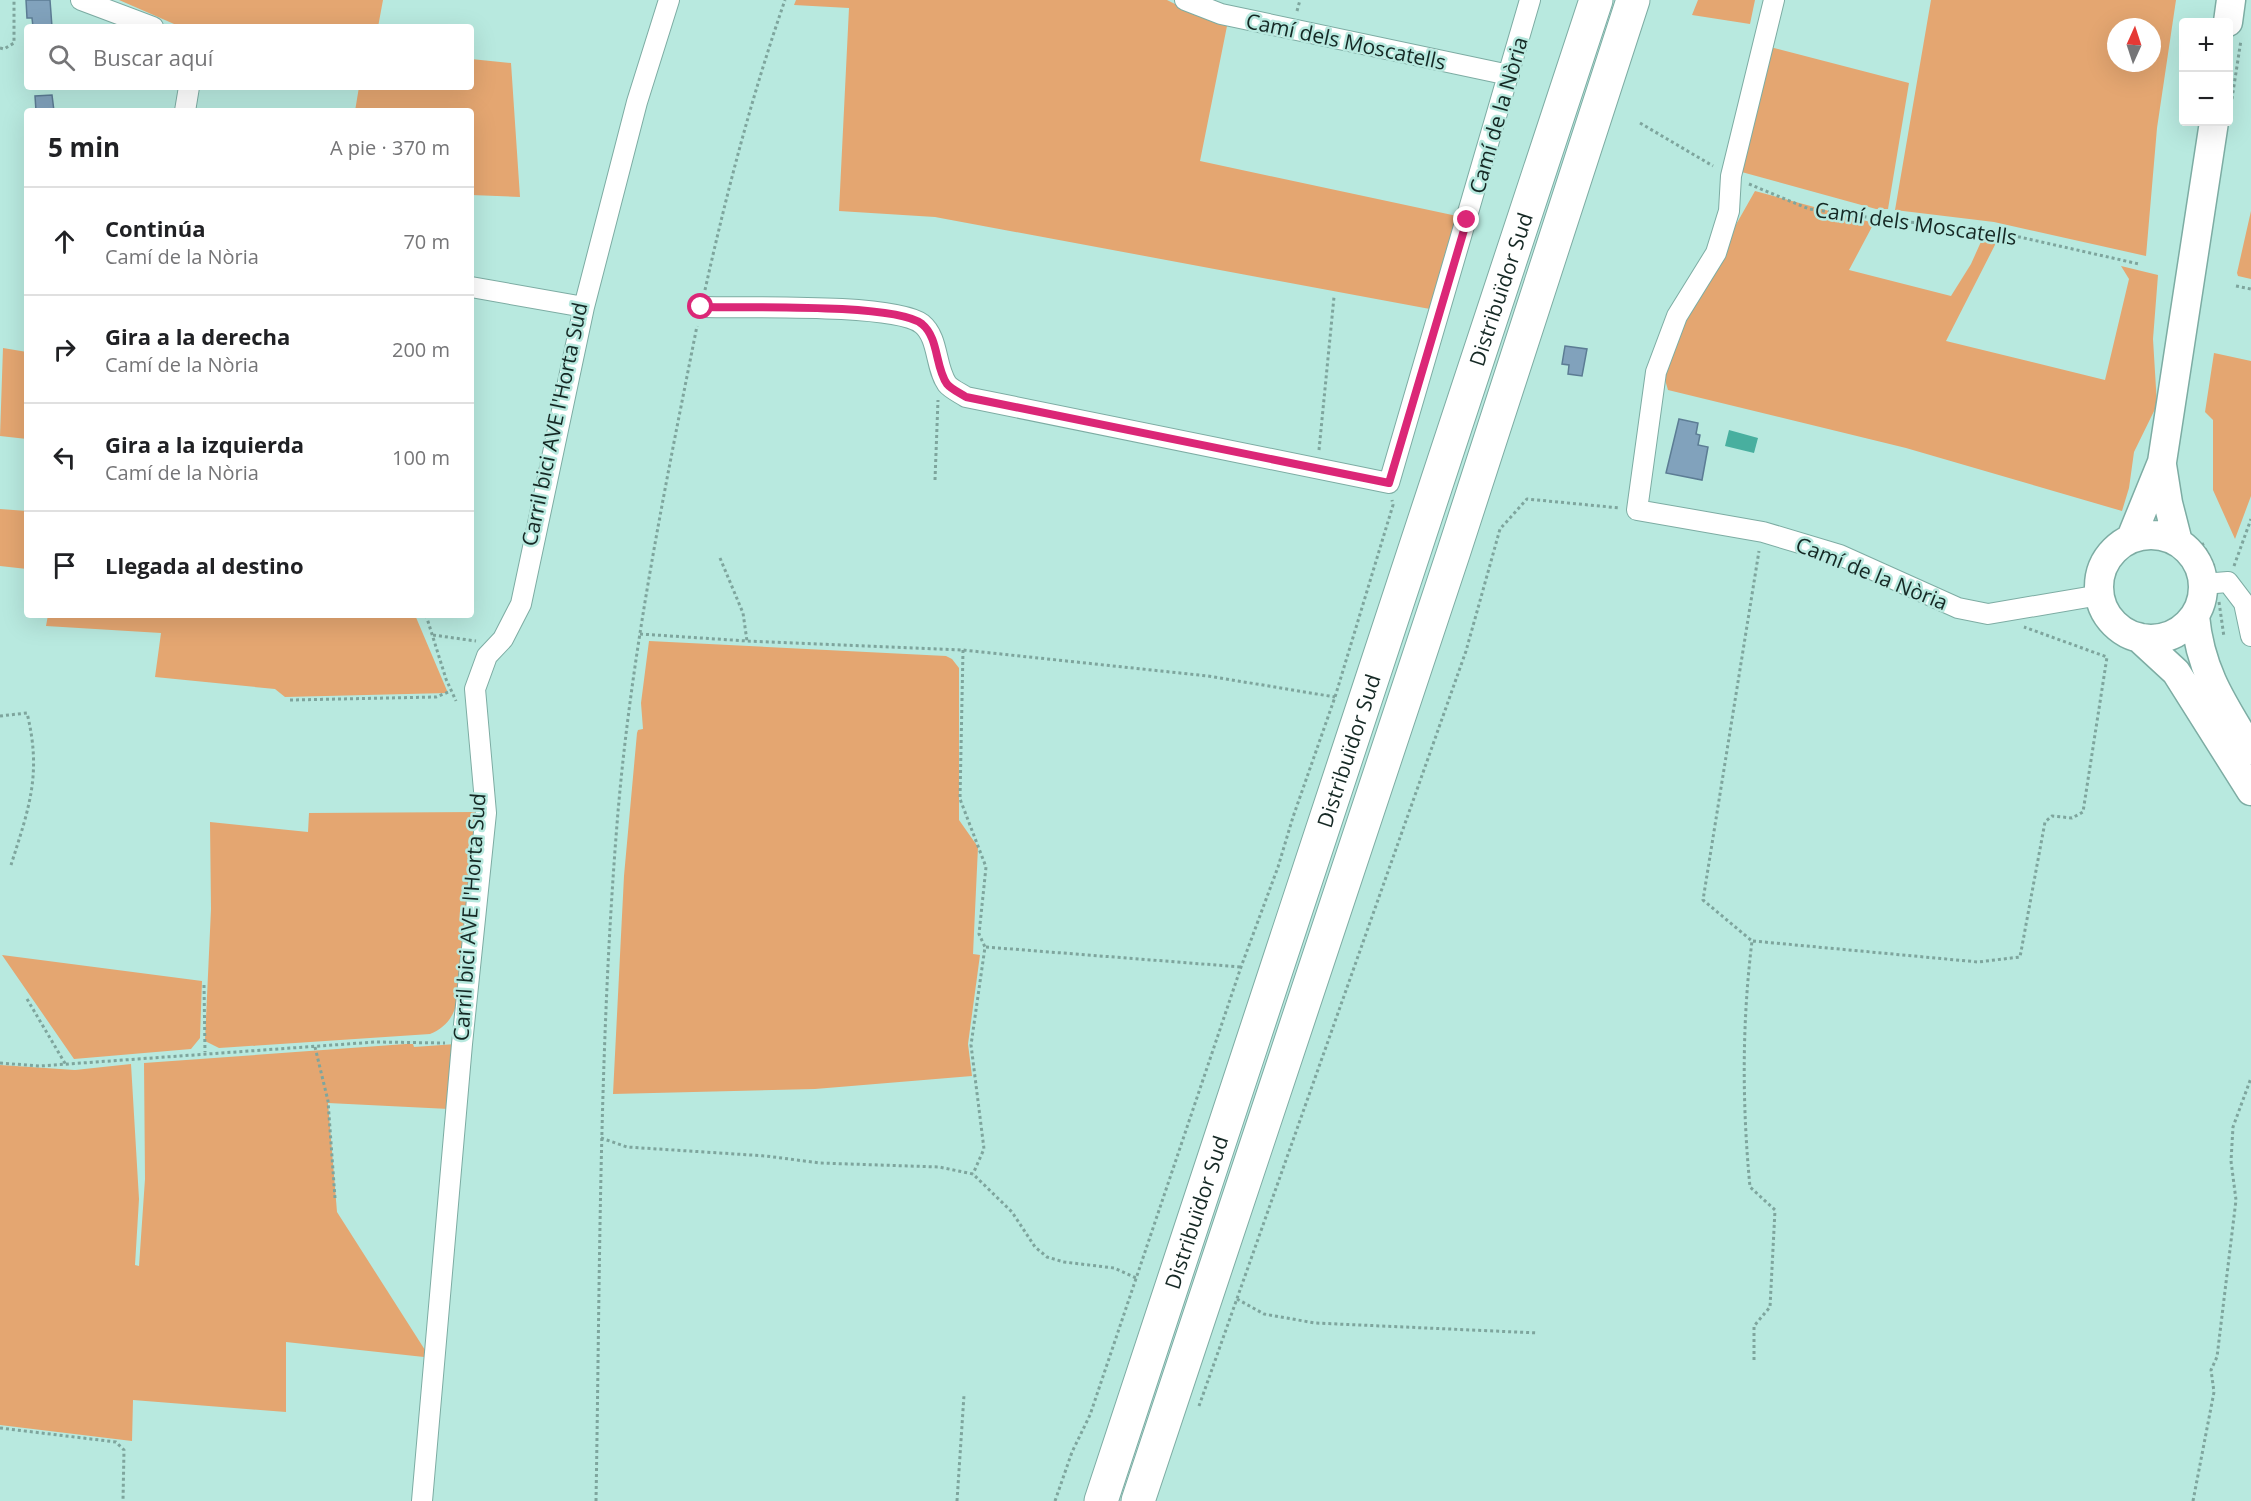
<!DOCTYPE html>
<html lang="es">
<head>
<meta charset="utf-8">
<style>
	body { margin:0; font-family:"Open Sans",sans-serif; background:#f2f2f2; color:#202124 }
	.controls { position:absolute; right:18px; top:18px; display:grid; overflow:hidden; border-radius:6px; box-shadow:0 6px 24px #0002 }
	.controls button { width:54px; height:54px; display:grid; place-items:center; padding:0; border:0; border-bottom:2px solid #e0e0e0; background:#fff; color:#202124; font:30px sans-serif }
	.compass { position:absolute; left:2107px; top:18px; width:54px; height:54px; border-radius:50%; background:#fff; box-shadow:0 6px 24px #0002; rotate:3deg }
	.stop { position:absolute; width:18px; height:18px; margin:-14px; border:4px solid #db2777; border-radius:50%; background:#fff }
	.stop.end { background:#db2777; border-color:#fff; box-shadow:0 2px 6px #0008 }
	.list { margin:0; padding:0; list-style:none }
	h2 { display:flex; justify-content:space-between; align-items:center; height:78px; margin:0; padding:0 24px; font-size:26px }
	h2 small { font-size:20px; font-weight:400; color:#757577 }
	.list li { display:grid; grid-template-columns:39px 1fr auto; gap:18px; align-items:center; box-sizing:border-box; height:108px; padding:0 24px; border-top:2px solid #e0e0e0 }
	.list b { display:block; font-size:22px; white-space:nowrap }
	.list p { margin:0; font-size:20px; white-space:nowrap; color:#757577 }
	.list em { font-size:20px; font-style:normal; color:#757577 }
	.icon { flex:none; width:33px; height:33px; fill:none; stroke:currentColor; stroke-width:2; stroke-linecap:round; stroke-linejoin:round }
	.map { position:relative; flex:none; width:2251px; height:1501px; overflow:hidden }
	.search { position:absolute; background:#fff; box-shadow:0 6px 24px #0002; left:24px; top:24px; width:450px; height:66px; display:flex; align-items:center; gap:15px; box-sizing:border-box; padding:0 21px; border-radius:6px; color:#757577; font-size:22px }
	.panel { position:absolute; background:#fff; box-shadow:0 6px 24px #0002; left:24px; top:108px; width:450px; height:510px; border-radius:6px }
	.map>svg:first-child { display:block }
	.green { fill:#e4a671; fill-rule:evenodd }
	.water { fill:#48af9f }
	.building { fill:#81a2bc; stroke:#5c7c94; stroke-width:1.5 }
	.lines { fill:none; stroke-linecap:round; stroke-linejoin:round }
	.street-casing { stroke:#7daca3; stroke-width:22 }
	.secondary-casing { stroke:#7daca3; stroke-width:31 }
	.highway-casing { stroke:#7daca3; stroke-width:35 }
	.path { stroke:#7ea59d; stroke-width:3; stroke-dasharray:3 3; stroke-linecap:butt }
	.street { stroke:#fff; stroke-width:20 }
	.secondary { stroke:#fff; stroke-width:28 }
	.highway { stroke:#fff; stroke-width:33 }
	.route { stroke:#db2777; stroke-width:8 }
	.labels { text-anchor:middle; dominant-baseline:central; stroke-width:5; stroke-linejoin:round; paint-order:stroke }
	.street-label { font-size:21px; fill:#152824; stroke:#b8e9df }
</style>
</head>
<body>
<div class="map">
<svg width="2251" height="1501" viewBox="0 0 2251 1501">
	<rect width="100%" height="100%" fill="#b8e9df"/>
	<path class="green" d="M119,0H383L378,27H181Z
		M796,0H1167L1193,13L1228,21L1200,161L1457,216L1430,309L935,217L839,211L849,8L794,5Z
		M1698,0H1755L1750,24L1692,15Z
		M1931,0H2176L2157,128L2146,256L1994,222L1895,210ZM2116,27H2152V63H2116Z
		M1766,46L1909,83L1888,209H1876L1738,171Z
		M471,59L511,63L520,197L471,195V111H355L359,87H471Z
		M1755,191L1874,223L1849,270L1951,296L1971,264L1984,235L1998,239L1946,341L2105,380L2129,279L2121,266L2158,275L2153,339L2157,405L2134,452L2129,488L2122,511L1906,448L1668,390L1663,373L1674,334Z
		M2251,211V279L2238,276L2237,273Z
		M3,348L27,352V439L0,436Z
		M2214,353L2251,361V496L2235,539L2213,490V420L2205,412Z
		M0,509L27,511V569L0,566Z
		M48,615H415L448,693L285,697L275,689L155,677L161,633L46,626Z
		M649,641L946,656L952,659L959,668V820L978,847L973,954L980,955L968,1044L972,1076L815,1089L613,1094L624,876L637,733L638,730L643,729L641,703Z
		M476,812L457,1001C454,1017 445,1028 430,1034L234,1047L219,1048L205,1041L211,909L210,822L308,832L309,813Z
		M2,955L202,981L200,1038L191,1049L74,1059Z
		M406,1044H413L414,1047L456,1044L449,1109L328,1103L337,1212L425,1350L424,1357L286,1342V1412L133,1400L132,1441L0,1425V1065L75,1070L131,1064L139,1199L135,1265L139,1266L145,1179L144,1063Z"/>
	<path class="water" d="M1729,430L1758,438L1754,453L1725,446Z"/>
	<path class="building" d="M26,0H50L52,27H33L32,18H27Z
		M52,95L54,111H36L35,96Z
		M1565,346L1587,349L1582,376L1568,374L1569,365L1562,364Z
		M1679,419L1698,423L1696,434L1700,435L1698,445L1708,447L1702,480L1666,473Z"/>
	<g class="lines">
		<g class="street-casing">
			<path id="street" d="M81,0L153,27
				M1185,0L1221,14L1509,75
				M1774,0L1731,176L1729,211L1716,253L1677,316L1656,372L1637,510L1763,532L1840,555L1958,608L1988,614L2100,595
				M185,111L189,87
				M471,287L584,307
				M701,307C741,308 895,303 922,324C939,338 935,367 947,384C951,389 960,393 966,397L1389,483L1530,0
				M2203,584L2228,582L2244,603L2251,636
				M422,1501L462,1044L486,813L475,689L487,656L503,639L521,604L584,307L637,102L669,0"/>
		</g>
		<g class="secondary-casing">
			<path id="secondary" d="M2228,22L2231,0
				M2162,465L2168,503L2178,542
				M2099 587a52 52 0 1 1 104 0a52 52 0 1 1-104 0Z
				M2131,538L2162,462L2214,122
				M2195,616C2200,671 2223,704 2251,750
				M2138,637L2176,672L2251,791"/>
		</g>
		<g class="highway-casing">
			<g id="highway">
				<path id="s1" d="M1101,1501L1596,0"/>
				<path d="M1138,1501L1454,551L1633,0"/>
			</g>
		</g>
		<path class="path" d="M1297,11L1300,0
			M0,48L4,49L14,43V0
			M2231,105L2241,40
			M1640,123L1713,166
			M1749,184L1809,209L1887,220L1984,229L2139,264
			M2236,286L2251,289
			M705,290C727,191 752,95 785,0
			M1319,450L1334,297
			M935,480L938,400
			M2202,543L2214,566
			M720,558L743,613L747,641
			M2234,566L2251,519
			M2219,602L2224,637
			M426,615L446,679L456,701
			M640,634L747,641L963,650L1208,676L1335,697
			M433,635L476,641
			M963,650L960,799L986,867L979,934L985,947L971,1045L984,1149L973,1174
			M290,700L436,697L451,691
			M0,716L27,713C42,774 29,808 11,865
			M1753,941L1978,962L2020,957L2045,822L2052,816L2072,818L2083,812L2107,657L2024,627
			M986,947L1241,967
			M204,985L205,1052
			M27,999L66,1065
			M315,1047L328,1101L335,1198
			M0,1063L40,1066L375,1042L445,1043
			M601,1138L627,1147L766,1156L820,1163L939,1167L973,1174L1012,1212L1035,1247L1047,1257L1064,1262L1114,1268L1136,1278
			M1237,1299L1264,1314L1315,1323L1538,1333
			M1754,1360V1326L1770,1307L1775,1210L1750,1187C1742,1104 1742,1023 1752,941L1703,900L1759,551
			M1199,1406L1466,651L1500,529L1527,499L1620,508
			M0,1428L116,1442L124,1450L123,1501
			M596,1501C600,1272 599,1041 618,812C632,648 665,487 697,326
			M957,1501L964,1395
			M1055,1501L1072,1452L1090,1415L1241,967L1278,867L1293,817L1335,697L1393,505L1392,500
			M2193,1501L2214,1392L2211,1370L2217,1357L2236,1200L2231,1161L2233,1127L2251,1078"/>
		<use href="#street" class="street"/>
		<use href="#secondary" class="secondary"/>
		<use href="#highway" class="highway"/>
	</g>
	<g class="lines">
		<path class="route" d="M701,307C742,308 895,303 922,324C939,338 935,367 947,384C951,389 960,393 966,397L1389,483L1467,220"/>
	</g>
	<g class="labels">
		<g class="street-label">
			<text transform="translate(1346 41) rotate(12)">Camí dels Moscatells</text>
			<text transform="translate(1498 115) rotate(-74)">Camí de la Nòria</text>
			<text transform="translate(1916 223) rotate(8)">Camí dels Moscatells</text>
			<text stroke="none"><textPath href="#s1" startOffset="1276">Distribuïdor Sud</textPath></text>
			<text transform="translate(554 424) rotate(-78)">Carril bici AVE l'Horta Sud</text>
			<text transform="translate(1872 573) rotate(22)">Camí de la Nòria</text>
			<text stroke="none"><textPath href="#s1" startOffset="790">Distribuïdor Sud</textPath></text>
			<text transform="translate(469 917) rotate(-86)">Carril bici AVE l'Horta Sud</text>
			<text stroke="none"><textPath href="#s1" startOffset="304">Distribuïdor Sud</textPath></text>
		</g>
	</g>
</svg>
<div class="controls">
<button>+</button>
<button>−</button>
</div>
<svg class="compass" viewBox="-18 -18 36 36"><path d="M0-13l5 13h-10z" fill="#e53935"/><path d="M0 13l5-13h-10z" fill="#757577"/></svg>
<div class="stop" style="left:701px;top:307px"></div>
<div class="stop end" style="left:1467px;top:220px"></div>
<div class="search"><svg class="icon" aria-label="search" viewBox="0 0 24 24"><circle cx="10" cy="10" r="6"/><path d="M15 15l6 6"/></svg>Buscar aquí</div>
<section class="panel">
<h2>5 min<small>A pie · 370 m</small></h2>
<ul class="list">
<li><svg class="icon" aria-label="ahead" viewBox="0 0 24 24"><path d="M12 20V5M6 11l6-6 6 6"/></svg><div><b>Continúa</b><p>Camí de la Nòria</p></div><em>70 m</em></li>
<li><svg class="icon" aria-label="right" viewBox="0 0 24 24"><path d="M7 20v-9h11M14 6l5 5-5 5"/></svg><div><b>Gira a la derecha</b><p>Camí de la Nòria</p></div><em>200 m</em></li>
<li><svg class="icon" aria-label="left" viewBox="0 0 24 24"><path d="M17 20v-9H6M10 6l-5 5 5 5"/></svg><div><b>Gira a la izquierda</b><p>Camí de la Nòria</p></div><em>100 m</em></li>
<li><svg class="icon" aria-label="arrive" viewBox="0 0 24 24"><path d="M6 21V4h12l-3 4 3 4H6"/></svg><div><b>Llegada al destino</b></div></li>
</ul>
</section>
</div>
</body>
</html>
